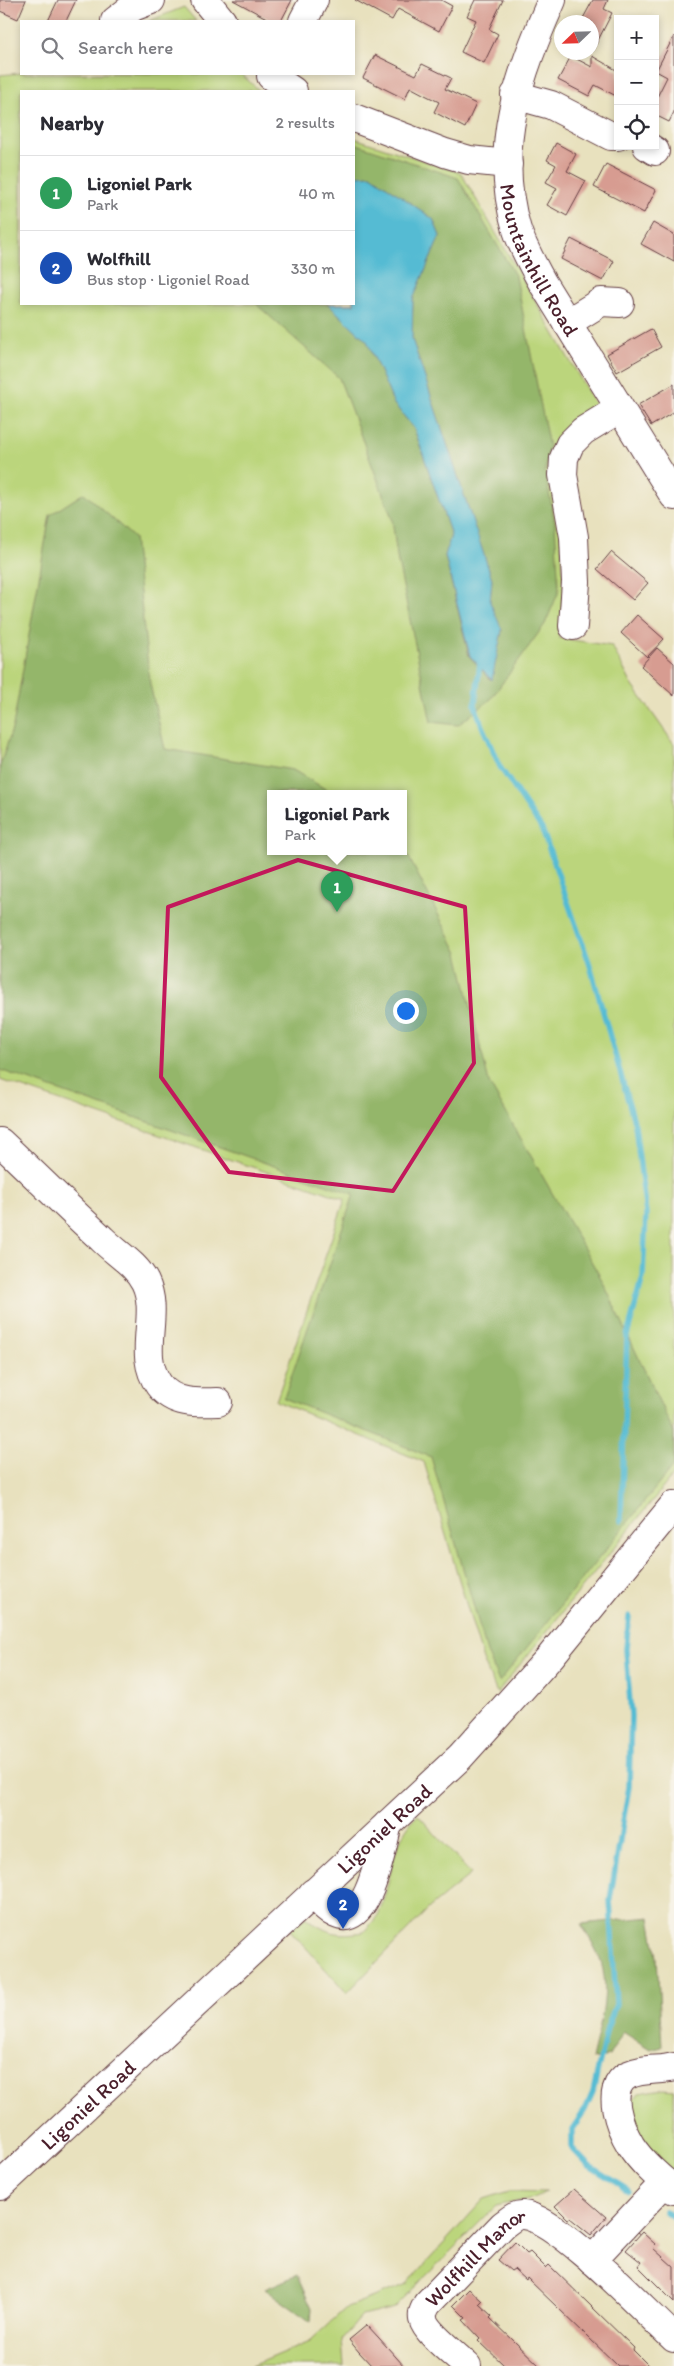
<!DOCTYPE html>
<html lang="en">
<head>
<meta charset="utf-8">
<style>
	body { margin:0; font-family:Itim,sans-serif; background:#f2f2f3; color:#2b2b33 }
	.controls { position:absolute; right:15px; top:15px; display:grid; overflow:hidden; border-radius:0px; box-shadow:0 2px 8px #0003 }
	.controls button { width:45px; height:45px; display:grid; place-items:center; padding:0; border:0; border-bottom:1px solid #e1e1e2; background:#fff; color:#2b2b33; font:25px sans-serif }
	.compass { position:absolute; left:554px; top:15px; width:45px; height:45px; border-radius:50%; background:#fff; box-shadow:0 2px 8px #0003; rotate:247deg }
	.you { position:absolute; left:405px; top:1010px; width:18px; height:18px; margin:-12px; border:4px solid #fff; border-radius:50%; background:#1a73e8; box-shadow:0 0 0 8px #1a73e833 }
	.badge { display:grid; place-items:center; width:32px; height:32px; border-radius:50%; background:#d93025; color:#fff; font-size:16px; font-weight:700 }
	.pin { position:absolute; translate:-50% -41px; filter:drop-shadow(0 1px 2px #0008) }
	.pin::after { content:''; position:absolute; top:26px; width:18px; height:15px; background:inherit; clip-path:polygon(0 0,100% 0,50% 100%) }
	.popup { position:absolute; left:267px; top:790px; width:140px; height:65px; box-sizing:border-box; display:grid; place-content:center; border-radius:0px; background:#fff; filter:drop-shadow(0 1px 4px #0005); font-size:16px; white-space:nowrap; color:#7c7c81 }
	.popup b { font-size:19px; color:#2b2b33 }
	.popup::after { content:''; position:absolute; left:50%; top:100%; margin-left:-10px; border:10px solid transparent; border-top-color:#fff }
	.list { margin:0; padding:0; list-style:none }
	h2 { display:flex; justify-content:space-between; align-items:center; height:65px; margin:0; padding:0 20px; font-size:21px }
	h2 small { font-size:16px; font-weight:400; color:#7c7c81 }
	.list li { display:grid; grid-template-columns:32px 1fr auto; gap:15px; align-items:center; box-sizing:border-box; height:75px; padding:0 20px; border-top:1px solid #e1e1e2 }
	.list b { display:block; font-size:19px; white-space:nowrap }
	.list p { margin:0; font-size:16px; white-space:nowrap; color:#7c7c81 }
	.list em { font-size:16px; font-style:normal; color:#7c7c81 }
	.icon { flex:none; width:28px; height:28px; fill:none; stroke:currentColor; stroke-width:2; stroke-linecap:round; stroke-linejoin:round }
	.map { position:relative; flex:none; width:674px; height:2366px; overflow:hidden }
	.search { position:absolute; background:#fff; box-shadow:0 2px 8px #0003; left:20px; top:20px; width:335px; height:55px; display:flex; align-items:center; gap:12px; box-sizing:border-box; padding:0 18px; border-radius:0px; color:#7c7c81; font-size:19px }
	.panel { position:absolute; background:#fff; box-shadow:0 2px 8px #0003; left:20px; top:90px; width:335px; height:215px; border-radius:0px }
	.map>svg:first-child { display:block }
	.green { fill:#bbd57b; stroke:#827a53; fill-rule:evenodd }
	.forest { fill:#94b66b; stroke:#6f6a4b }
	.water { fill:#55bbd3; stroke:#506d7f }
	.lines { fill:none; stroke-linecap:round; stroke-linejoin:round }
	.stream { stroke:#55bbd3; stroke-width:5.5 }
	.building { fill:#d79c91 }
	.minor-casing { stroke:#623c41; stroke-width:30 }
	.minor { stroke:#fff; stroke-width:28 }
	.marked { fill:none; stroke:#c2185b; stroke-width:4; stroke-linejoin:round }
	.labels { text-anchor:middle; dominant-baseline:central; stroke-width:5; stroke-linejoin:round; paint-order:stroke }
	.street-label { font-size:21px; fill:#4a1f2b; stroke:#f7f3e8 }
</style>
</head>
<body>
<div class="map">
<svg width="674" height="2366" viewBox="0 0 674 2366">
	<rect width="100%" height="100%" fill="#f7f3e8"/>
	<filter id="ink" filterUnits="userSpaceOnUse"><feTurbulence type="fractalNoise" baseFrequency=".02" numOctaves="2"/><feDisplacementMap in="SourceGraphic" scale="10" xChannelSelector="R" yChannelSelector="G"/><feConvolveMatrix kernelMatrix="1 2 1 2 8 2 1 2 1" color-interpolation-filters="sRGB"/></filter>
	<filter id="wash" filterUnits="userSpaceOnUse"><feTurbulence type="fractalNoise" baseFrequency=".0096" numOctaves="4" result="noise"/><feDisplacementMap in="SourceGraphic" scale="20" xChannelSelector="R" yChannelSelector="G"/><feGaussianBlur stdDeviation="1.12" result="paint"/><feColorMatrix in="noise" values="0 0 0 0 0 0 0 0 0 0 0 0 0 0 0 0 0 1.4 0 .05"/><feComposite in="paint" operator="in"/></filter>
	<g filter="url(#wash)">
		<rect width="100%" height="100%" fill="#e8e1be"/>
		<path class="green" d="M184,7L196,21H149Z
			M21,73L241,74L260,91H21V304H354V138L461,173L595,404L558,440L560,522L564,595L559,638L612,646L631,683L674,744V1474L497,1693L483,1660L424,1462L276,1401L345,1199L0,1080V75ZM271,793H403V851H271Z
			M418,1815L471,1874L430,1907L347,1993L290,1930L305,1917C328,1934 336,1936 364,1932C369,1925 378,1918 380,1910C392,1879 392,1838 418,1815Z
			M663,2089L674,2090V2176L650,2154L631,2120L630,2103L639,2093Z
			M509,2191L546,2192L534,2198L496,2206L394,2308L362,2316L342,2339L344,2366H251L310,2341L347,2307L407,2284L484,2199Z"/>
		<path class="forest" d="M354,143L458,178L516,277L549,447L545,471L555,524L559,591L545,624L490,700L458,725L431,722L397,557L392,518L339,378L256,304H328L367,341L394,404L414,428L451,535L445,556L469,656L491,680L502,631L490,602L492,579L412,339L413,299L440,236L433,219L371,175L354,176Z
			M84,493L134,538L150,684L165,749L293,770L332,793H271V851H403V846L458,953L489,1083L602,1280L674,1433V1465L499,1682L487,1652L431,1457L284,1398L354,1194L0,1070V766L13,726L50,515Z
			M650,1917L657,1957L662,2046L650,2049L623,2032L609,2056L592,2059C598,2031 609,1999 603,1970C600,1954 589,1937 581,1924Z
			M297,2275L312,2308L311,2322L265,2289Z"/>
		<path class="water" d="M371,175L433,219L440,236L413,299L412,339L492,579L490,602L502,630L492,680L470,656L445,556L451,535L414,428L394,404L367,341L328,304H354V176Z"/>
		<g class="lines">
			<path class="stream" d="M480,663L475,705L482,726L500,767L542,829L589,962L635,1125L646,1214L643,1277L627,1336L621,1521
				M628,2190L588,2165L572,2148V2129L585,2110L593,2092L607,2028L616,2004L610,1899L629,1787L631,1716L626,1649L629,1616
				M665,2211L674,2218"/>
		</g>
		<g id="blocks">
			<path class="building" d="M0,0H26L18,19L0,11Z
				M58,0H76L66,21H48Z
				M233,0H292L281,21H272Z
				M355,0H441L452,6L439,31L398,9L392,20Z
				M475,0H503L489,29L498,34L484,63L461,52L476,20L467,16Z
				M593,0H608L604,9L612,13L592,52V22H581Z
				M674,36V112L669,122L655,115V101L667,77L656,71Z
				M375,55L416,75L422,64L451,78L445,89L476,104L465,128L434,112L439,102L425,95L410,87L405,99L363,78Z
				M571,56L592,67V56L618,71V97L595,85L589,96L558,80Z
				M556,143L576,154L567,171L586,181L567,216L547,205L557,188L546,182L556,165L547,160Z
				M606,164L656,190L644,213L594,187Z
				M653,223L674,235V262L641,244Z
				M571,239L614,261L603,281L561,259Z
				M651,329L661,347L617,372L607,354Z
				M674,384V412L651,426L638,405Z
				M611,552L648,583L633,600L597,569Z
				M637,615L664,639L647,657L621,633Z
				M657,648L674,663V696L641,666Z
				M574,2189L606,2217L591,2235L570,2218L568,2219L555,2206Z
				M642,2232L656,2245L653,2248L674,2267V2302L638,2266L641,2262L626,2250Z
				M515,2242L527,2254L530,2252L546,2268L549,2265L634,2348L633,2350L649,2366H618L527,2278L526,2280L514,2269L511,2271L498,2260Z
				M469,2289L482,2301L479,2304L492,2316L490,2318L540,2366H505L478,2340L480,2338L463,2320L466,2318L453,2305Z
				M367,2325L379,2338L404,2366H372L359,2352L349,2340Z"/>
		</g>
	</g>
	<g filter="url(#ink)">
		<use href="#blocks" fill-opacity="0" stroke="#623c41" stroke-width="1"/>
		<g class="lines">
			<g class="minor-casing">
				<g id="minor">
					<path d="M205,0L222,21"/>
					<path id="s1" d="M552,0C519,75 492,147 517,230C523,248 533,265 542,282L674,496"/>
					<path d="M115,21L133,7L151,0"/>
					<path d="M303,21L314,0"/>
					<path d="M271,76L293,91"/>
					<path d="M515,95L551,105L611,136H618"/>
					<path d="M354,118L445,153L469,160L508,164"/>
					<path d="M647,146L655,151"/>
					<path d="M567,323L601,302L620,303"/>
					<path d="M573,626L576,582L574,537L563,475L564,458L570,444L583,431L619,409"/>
					<path d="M0,1142C34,1174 67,1207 102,1239C116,1253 136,1264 145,1282C161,1315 136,1353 159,1385C173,1404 197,1403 218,1402"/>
					<path d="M313,1893C320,1900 326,1910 336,1914C369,1930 382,1845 388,1824"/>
					<path d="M674,2067C659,2071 642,2068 628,2075C604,2088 620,2128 631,2146C642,2163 659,2177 674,2190"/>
					<path id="s2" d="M0,2186L460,1757L551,1656L674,1505"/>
					<path d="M592,2260L665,2182"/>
					<path id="s3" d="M467,2366C457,2356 426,2333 423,2319C422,2313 424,2310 427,2304L503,2225C509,2221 515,2214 523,2215C558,2218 646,2312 674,2338"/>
				</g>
			</g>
			<use href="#minor" class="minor"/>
		</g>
	</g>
	<path class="marked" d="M298,860L465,907L474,1063L393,1191L229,1172L161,1077L168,907Z"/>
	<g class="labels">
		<g class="street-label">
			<text stroke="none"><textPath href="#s1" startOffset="274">Mountainhill Road</textPath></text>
			<text stroke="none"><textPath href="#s2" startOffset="525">Ligoniel Road</textPath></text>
			<text stroke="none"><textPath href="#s2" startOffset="120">Ligoniel Road</textPath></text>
			<text stroke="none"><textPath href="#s3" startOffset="149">Wolfhill Manor</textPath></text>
		</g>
	</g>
</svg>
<div class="controls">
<button>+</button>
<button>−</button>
<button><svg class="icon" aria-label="locate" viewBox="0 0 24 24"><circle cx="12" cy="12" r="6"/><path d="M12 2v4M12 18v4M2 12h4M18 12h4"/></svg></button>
</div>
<svg class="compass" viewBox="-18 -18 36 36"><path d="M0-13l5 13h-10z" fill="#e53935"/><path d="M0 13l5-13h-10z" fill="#7c7c81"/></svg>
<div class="you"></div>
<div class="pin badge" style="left:337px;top:912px;background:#2e9e5b">1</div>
<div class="popup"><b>Ligoniel Park</b>Park</div>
<div class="pin badge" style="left:343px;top:1929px;background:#1a4fb4">2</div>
<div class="search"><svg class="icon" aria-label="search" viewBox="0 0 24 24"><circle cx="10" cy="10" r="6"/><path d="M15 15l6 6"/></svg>Search here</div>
<section class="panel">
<h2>Nearby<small>2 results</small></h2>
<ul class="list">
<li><span class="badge" style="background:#2e9e5b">1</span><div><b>Ligoniel Park</b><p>Park</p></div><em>40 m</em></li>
<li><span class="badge" style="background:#1a4fb4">2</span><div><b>Wolfhill</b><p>Bus stop · Ligoniel Road</p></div><em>330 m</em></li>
</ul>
</section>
</div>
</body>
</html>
